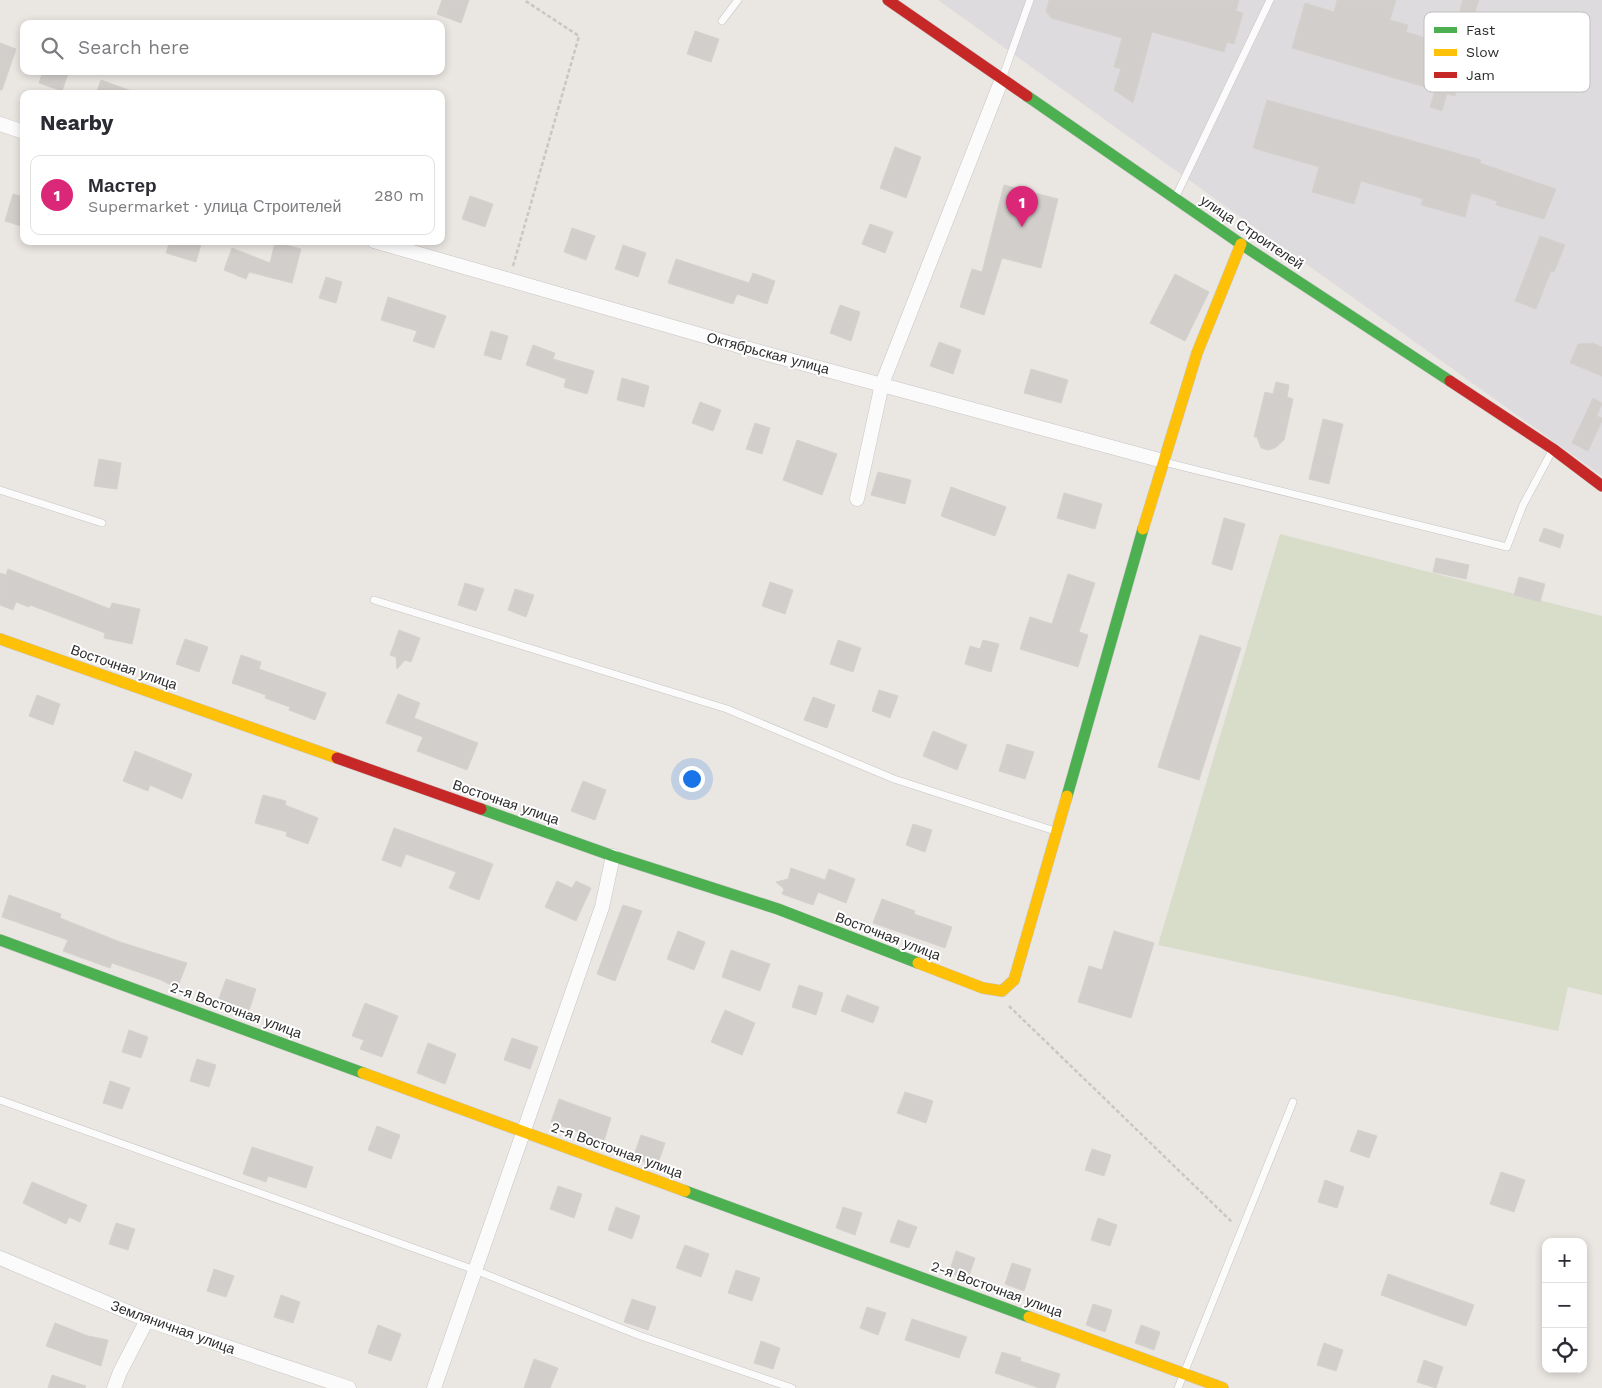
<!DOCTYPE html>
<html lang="en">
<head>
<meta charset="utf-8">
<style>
	body { margin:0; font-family:"Work Sans",sans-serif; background:#f2f2f3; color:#2b2b33 }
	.controls { position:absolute; right:15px; bottom:15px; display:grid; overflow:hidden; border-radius:10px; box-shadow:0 2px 8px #0003 }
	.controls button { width:45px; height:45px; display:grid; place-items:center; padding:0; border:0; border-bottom:1px solid #e1e1e2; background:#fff; color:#2b2b33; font:25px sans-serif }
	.you { position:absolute; left:691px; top:778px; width:18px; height:18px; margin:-12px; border:4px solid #fff; border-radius:50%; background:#1a73e8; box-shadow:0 0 0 8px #1a73e833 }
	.badge { display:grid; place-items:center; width:32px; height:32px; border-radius:50%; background:#db2777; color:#fff; font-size:16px; font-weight:700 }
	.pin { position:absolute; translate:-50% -41px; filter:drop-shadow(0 1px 2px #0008) }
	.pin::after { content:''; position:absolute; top:26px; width:18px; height:15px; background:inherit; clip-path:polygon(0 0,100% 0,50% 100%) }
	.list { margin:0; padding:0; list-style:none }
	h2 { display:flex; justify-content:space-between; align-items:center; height:65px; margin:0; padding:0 20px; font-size:21px }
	h2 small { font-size:16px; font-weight:400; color:#7c7c81 }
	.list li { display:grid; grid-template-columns:32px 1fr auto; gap:15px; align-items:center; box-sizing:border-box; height:80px; margin:0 10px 10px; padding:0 10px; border:1px solid #e1e1e2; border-radius:10px }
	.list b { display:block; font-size:19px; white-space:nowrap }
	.list p { margin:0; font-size:16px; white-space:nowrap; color:#7c7c81 }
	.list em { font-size:16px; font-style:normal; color:#7c7c81 }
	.icon { flex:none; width:28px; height:28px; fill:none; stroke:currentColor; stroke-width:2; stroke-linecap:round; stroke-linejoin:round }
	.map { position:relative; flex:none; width:1602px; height:1388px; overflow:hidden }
	.search { position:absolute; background:#fff; box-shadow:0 2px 8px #0003; left:20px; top:20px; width:425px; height:55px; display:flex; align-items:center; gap:12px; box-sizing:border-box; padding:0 18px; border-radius:10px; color:#7c7c81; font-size:19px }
	.panel { position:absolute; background:#fff; box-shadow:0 2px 8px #0003; left:20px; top:90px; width:425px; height:155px; border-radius:10px }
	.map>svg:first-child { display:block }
	.industrial { fill:#dddbdd }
	.cemetery { fill:#d8ddca }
	.building { fill:#d1cecb; stroke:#d5d1ce }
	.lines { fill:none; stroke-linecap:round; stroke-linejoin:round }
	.lane-casing { stroke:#c6c5c5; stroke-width:8 }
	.street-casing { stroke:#c6c5c5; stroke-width:15 }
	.fast-casing { stroke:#c6c5c5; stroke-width:12 }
	.slow-casing { stroke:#c6c5c5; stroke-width:12 }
	.jam-casing { stroke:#c6c5c5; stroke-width:12 }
	.path { stroke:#c7c7c6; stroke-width:2.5; stroke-dasharray:4 2.5; stroke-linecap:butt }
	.lane { stroke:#fcfbfb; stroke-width:7 }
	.street { stroke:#fcfbfb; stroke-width:14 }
	.fast { stroke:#4caf50; stroke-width:11 }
	.slow { stroke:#ffc107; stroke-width:11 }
	.jam { stroke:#c62828; stroke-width:11 }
	.labels { text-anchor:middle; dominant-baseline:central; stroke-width:4; stroke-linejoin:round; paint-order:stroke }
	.street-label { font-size:14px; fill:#2c2c2c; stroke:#fff }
	.key { fill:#fff; stroke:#c0c0c0; stroke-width:1 }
	.key-label { font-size:14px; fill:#2c2c2c }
</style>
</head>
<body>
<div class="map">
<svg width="1602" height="1388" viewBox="0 0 1602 1388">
	<rect width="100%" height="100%" fill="#eae6e2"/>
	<path class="industrial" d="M938,0H1602V476Z"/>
	<path class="cemetery" d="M1280,534L1602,616V995L1568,987L1558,1031L1158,945Z"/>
	<path class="building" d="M442,0H469L461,23L437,14Z
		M1049,0H1239L1236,11L1243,13L1234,44L1227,42L1224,52L1152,32L1133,103L1114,90L1121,69L1114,67L1122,38L1051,18L1046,11Z
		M1337,0H1396L1390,20L1408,25L1406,32L1468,50L1455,96L1447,94L1442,111L1430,107L1435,90L1292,48L1305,3L1334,12Z
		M1463,0H1479L1472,22L1458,18Z
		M695,31L719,39L711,62L687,54Z
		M0,43L16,49L2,90H0Z
		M43,71H69L62,91L39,83Z
		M101,80L134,92V94H96Z
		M1267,100L1481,160L1480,163L1556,189L1544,219L1496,205L1497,201L1471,193L1465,217L1421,205L1423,199L1361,181L1354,204L1312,192L1319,167L1253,148Z
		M895,147L921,157L906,198L880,188Z
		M1004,185L1058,199L1041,268L1002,258L984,315L960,307L972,269L982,272Z
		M13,194L24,197V227L5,221Z
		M470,196L493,204L485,227L462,219Z
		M870,224L893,232L885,253L862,244Z
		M572,228L595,236L586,260L564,252Z
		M1540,236L1565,245L1554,272L1551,271L1536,309L1515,301Z
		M170,241H202L196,262L166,253Z
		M275,242L301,249L292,283L249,272L246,279L224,270L232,248L270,263Z
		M623,245L646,253L638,277L615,269Z
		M676,259L749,283L753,273L775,281L767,304L737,294L733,304L668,283Z
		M1175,274L1209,292L1185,341L1150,323Z
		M326,277L342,282L336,303L319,298Z
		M388,297L446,316L434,348L413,341L417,331L381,320Z
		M840,305L860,312L851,341L830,333Z
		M491,331L508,336L501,360L484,355Z
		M939,342L961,350L953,374L930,366Z
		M1593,343L1602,347V376L1570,363L1578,344Z
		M533,345L555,353L553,359L594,371L587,394L564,387L566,379L526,365Z
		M1031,369L1068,380L1061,403L1024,393Z
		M622,378L649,386L644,407L617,400Z
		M1276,382L1289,385L1287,397L1293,399L1284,440L1275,448L1268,450L1261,448L1257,437H1254L1265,392L1273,394Z
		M1593,398L1602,403L1597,416L1602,418V421L1588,451L1572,443Z
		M700,402L721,410L713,431L692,423Z
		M1323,419L1343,424L1329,484L1309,479Z
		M755,423L770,428L762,454L746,449Z
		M797,440L837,454L822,495L783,480Z
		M99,459L121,463L117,489L94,486Z
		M878,472L911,480L905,504L871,495Z
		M951,487L1006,507L995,536L941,516Z
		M1064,493L1102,504L1095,529L1057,518Z
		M1224,518L1245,524L1232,570L1212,564Z
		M1544,528L1564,535L1560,548L1539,541Z
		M1436,558L1469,565L1466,579L1433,572Z
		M8,569L110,609L112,603L140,609L132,644L104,638L105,633L30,605L29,607L16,602L13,610L0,605V573L6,575Z
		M1068,574L1095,583L1079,632L1088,635L1078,667L1020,649L1030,617L1052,624Z
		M1519,577L1545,584L1540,602L1514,595Z
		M770,582L793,590L785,614L762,606Z
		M465,583L484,589L476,611L458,605Z
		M515,589L534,595L526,617L508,610Z
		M399,630L420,638L411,662L405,660L397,669L396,657L390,655Z
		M1200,635L1241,648L1199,780L1158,767Z
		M185,639L208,647L199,672L176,664Z
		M838,640L861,648L853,672L830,664Z
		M983,640L999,644L991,672L965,664L970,646L980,649Z
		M241,655L261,662L259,669L326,693L315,720L289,710L290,707L265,698L266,695L232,683Z
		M879,690L898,696L890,718L872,711Z
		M398,694L420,703L414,718L478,743L467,770L417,751L423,737L386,723Z
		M37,695L60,704L53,725L29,716Z
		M813,697L835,705L827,728L804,720Z
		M933,731L967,745L957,770L923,756Z
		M1007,744L1034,752L1025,779L999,771Z
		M135,751L192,774L182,799L150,785L148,791L123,781Z
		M583,781L606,790L595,820L571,811Z
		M263,795L286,801L285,805L318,818L308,844L286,836L287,832L255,823Z
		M913,824L932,830L925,852L906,845Z
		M394,828L493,864L479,900L449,888L456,872L406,854L401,867L382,860Z
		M791,868L825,880L829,869L855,879L846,903L818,892L813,905L782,894L784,889L776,882L788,879Z
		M557,881L572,888L576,881L591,888L576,921L545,907Z
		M9,895L61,914L60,918L120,942L187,963L177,988L161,980L112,963L110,968L63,951L68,940L2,917Z
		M882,899L915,911L914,914L952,927L945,948L873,923Z
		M623,905L642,911L615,981L597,974Z
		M678,931L705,942L694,970L667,959Z
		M1114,931L1154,943L1131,1018L1078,1002L1089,966L1102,970Z
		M731,950L770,964L760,991L722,977Z
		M226,979L256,989L247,1017L216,1007Z
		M799,985L823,993L816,1015L792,1007Z
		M847,995L879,1007L873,1023L841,1011Z
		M365,1003L398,1016L382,1057L360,1049L364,1040L352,1036Z
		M725,1010L755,1023L742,1055L711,1042Z
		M129,1030L148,1037L141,1058L122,1052Z
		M512,1038L538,1047L530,1069L504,1060Z
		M428,1043L456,1054L445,1084L417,1073Z
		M197,1059L216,1065L209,1087L190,1081Z
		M110,1081L130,1088L122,1109L103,1103Z
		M905,1092L933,1101L926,1123L897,1113Z
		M559,1099L611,1118L604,1141L551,1122Z
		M377,1126L400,1135L391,1159L368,1150Z
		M1358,1130L1377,1136L1369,1158L1350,1151Z
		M641,1135L665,1143L657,1166L633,1158Z
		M252,1147L313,1167L306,1188L268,1176L266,1182L243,1174Z
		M1092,1149L1111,1155L1104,1176L1085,1170Z
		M1501,1172L1525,1180L1514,1212L1490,1204Z
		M1325,1180L1344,1187L1337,1208L1318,1202Z
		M32,1182L87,1205L80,1222L69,1217L66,1224L23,1203Z
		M558,1186L582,1194L574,1218L550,1209Z
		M616,1207L640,1216L632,1239L608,1230Z
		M843,1207L862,1213L855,1235L836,1228Z
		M1098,1218L1117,1225L1110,1246L1091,1240Z
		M898,1220L917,1227L909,1248L890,1242Z
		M116,1223L135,1229L128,1250L109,1244Z
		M685,1245L709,1254L701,1277L676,1268Z
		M956,1251L975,1258L968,1279L949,1273Z
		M1012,1263L1031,1269L1024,1291L1005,1284Z
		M214,1269L234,1276L226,1297L207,1291Z
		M736,1270L760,1278L752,1301L728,1293Z
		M1388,1274L1474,1305L1466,1326L1381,1295Z
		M281,1295L300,1302L293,1323L274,1317Z
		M632,1299L656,1307L648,1330L624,1322Z
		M1093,1304L1112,1310L1105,1332L1086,1325Z
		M867,1307L886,1313L878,1335L860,1328Z
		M912,1319L967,1337L959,1358L905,1340Z
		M55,1323L88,1336L108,1340L101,1366L46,1346Z
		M378,1325L401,1334L391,1361L368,1353Z
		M1141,1325L1160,1332L1154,1350L1135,1343Z
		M761,1341L780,1348L773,1369L754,1363Z
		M1324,1343L1343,1350L1336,1371L1317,1365Z
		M1002,1352L1021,1358L1020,1361L1060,1374L1055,1388H1039L995,1373Z
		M534,1359L558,1368L550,1388H524Z
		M1424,1360L1443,1367L1436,1388L1417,1382Z
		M52,1375L86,1386L85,1388H48Z"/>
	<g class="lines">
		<g class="lane-casing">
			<path id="lane" d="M722,21L738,0
				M1003,76L1030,0
				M1176,196L1270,0
				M1164,462L1507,547L1523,505L1552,451
				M0,490L102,523
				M374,600L727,709L894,779L1055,831
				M0,1100L475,1270L638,1335L792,1388
				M1178,1388L1293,1102"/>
		</g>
		<g class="street-casing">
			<path id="street" d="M0,124L24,132
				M374,241L753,350L1163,461
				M857,499L882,384L1002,79
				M0,1258L147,1320L349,1388
				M114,1388L120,1372L147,1320
				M434,1388L602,907L613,856"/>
		</g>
		<g class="fast-casing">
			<path id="fast" d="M1027,96L1241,244L1450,381
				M1067,796L1143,529
				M481,809L613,856L778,909L918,963
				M0,940L363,1073
				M685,1191L1029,1317"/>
		</g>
		<g class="slow-casing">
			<path id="slow" d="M1143,529L1197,353L1241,244
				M0,639L337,758
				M918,963L983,988L1002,991L1014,980L1067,796
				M363,1073L685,1191
				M1029,1317L1223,1388"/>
		</g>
		<g class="jam-casing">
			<path id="jam" d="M888,0L1027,96
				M1450,381L1553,449L1602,486
				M337,758L481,809"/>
		</g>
		<path class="path" d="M513,266L579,36L524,0
			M1009,1006L1233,1223"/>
		<use href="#lane" class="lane"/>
		<use href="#street" class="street"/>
		<use href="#fast" class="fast"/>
		<use href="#slow" class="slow"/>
		<use href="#jam" class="jam"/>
	</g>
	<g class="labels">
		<g class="street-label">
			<text transform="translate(1252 232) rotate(34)">улица Строителей</text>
			<text transform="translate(768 353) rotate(15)">Октябрьская улица</text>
			<text transform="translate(124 667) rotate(19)">Восточная улица</text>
			<text transform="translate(506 802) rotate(19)">Восточная улица</text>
			<text transform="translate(888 936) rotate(21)">Восточная улица</text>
			<text transform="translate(236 1010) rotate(20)">2-я Восточная улица</text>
			<text transform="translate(617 1150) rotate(20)">2-я Восточная улица</text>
			<text transform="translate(997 1289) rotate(20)">2-я Восточная улица</text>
			<text transform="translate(173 1327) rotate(20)">Земляничная улица</text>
		</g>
	</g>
	<rect x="1424" y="12" width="166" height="80" rx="8" class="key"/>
	<rect x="1434" y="27" width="23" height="6" fill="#4caf50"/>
	<rect x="1434" y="49" width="23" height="7" fill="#ffc107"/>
	<rect x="1434" y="72" width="23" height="6" fill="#c62828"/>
	<g class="key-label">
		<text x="1466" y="35">Fast</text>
		<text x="1466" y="57">Slow</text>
		<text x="1466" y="80">Jam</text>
	</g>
</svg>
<div class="controls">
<button>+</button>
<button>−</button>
<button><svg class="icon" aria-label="locate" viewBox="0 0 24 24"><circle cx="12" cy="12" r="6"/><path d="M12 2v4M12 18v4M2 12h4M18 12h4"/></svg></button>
</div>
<div class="you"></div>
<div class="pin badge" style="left:1022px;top:227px">1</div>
<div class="search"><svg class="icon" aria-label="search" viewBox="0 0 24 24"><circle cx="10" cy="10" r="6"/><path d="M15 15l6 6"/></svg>Search here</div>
<section class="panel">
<h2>Nearby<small></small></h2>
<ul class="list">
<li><span class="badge">1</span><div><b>Мастер</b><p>Supermarket · улица Строителей</p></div><em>280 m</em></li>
</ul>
</section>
</div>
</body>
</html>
